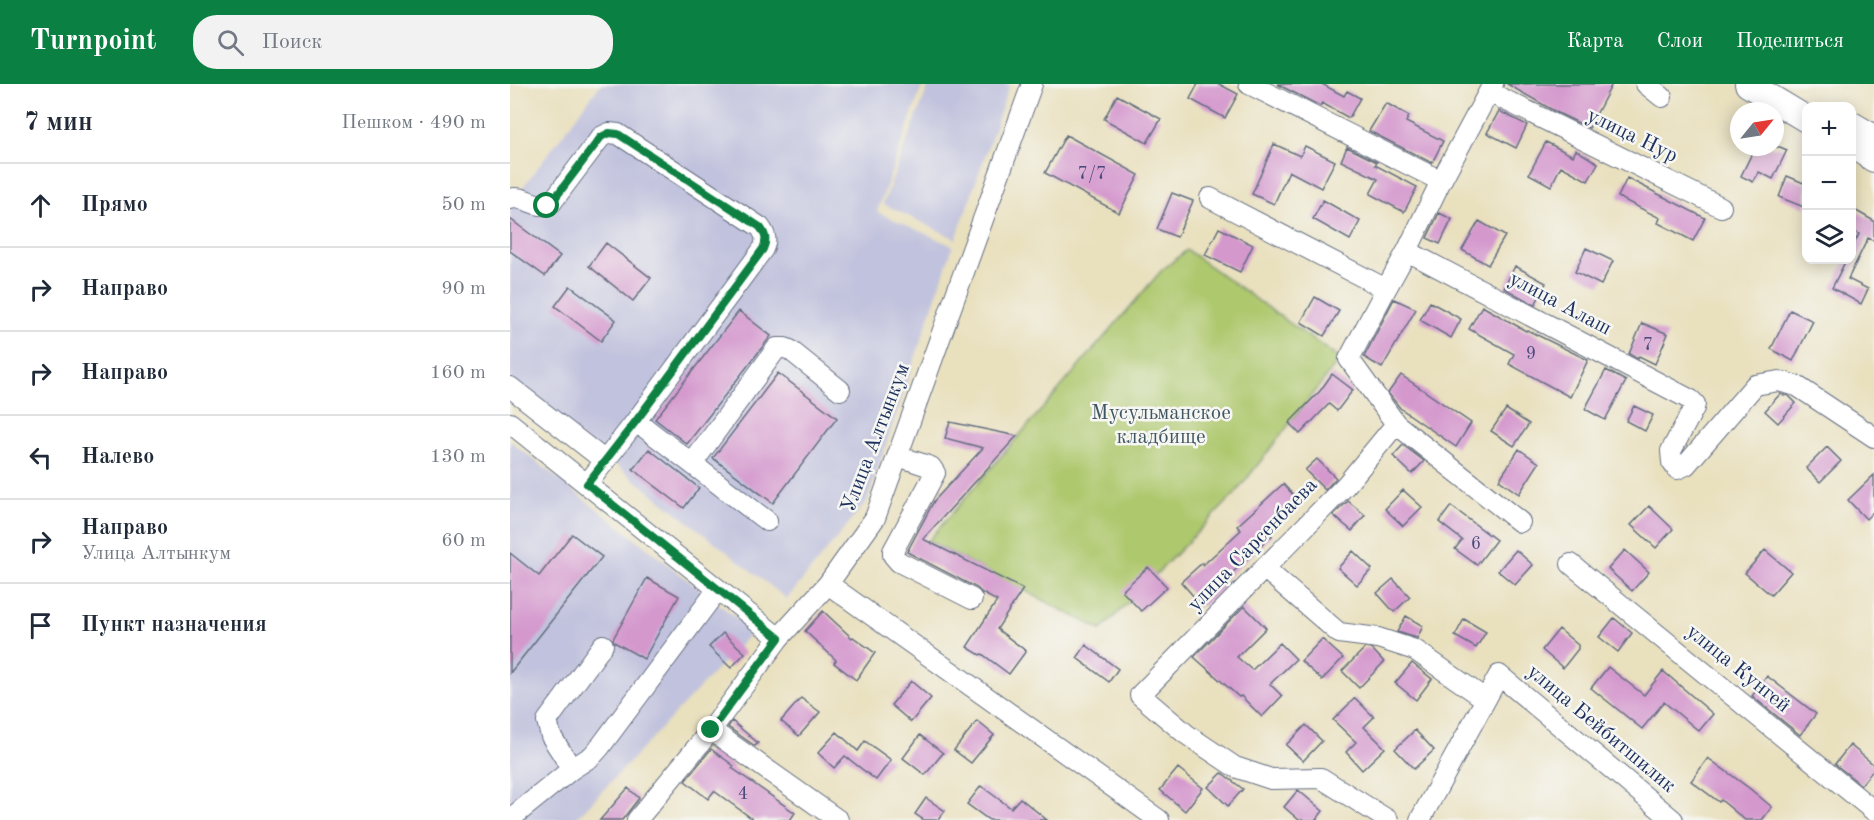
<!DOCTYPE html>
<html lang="ru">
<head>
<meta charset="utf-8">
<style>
	body { margin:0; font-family:"Old Standard TT",serif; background:#f2f2f3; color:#1f2937 }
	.controls { position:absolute; right:18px; top:18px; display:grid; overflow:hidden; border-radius:12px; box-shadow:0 3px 15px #0003 }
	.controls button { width:54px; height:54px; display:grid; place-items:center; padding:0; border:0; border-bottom:2px solid #e0e1e3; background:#fff; color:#1f2937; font:30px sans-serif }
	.compass { position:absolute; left:1220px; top:18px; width:54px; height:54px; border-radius:50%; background:#fff; box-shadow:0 3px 15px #0003; rotate:60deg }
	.stop { position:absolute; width:18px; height:18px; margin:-14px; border:4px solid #0b8043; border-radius:50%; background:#fff }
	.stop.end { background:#0b8043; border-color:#fff; box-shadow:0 2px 6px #0008 }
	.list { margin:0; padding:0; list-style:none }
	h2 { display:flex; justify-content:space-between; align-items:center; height:78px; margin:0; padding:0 24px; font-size:26px }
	h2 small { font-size:20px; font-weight:400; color:#747a83 }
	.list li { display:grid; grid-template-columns:39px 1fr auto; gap:18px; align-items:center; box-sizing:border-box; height:84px; padding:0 24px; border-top:2px solid #e0e1e3 }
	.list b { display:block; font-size:22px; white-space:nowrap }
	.list p { margin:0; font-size:20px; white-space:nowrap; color:#747a83 }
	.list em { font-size:20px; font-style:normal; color:#747a83 }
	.icon { flex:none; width:33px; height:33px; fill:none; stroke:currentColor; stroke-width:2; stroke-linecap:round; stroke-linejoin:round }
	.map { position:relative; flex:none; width:1364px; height:736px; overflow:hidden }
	header { display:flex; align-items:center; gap:36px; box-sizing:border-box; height:84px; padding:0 30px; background:#0b8043; color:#fff }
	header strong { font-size:28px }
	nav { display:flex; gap:33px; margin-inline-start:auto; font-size:21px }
	.search { width:420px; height:54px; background:#f2f2f3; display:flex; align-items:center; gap:15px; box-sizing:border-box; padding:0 21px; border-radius:24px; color:#747a83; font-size:22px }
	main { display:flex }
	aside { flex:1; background:#fff }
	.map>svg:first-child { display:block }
	.industrial { fill:#c1c2dd }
	.green { fill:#aec86d; stroke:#647c66; stroke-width:1.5 }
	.building { fill:#d498cd }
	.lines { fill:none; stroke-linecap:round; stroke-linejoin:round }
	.minor-casing { stroke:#636d80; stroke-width:22 }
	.major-casing { stroke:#636d80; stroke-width:28 }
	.minor { stroke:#fff; stroke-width:20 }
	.major { stroke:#fff; stroke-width:26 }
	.route { stroke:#0b8043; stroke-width:8 }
	.labels { text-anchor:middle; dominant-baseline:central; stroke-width:5; stroke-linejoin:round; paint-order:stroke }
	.number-label { font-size:18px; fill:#49497a }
	.street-label { font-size:21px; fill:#1b2f5e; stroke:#f6f6f2 }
	.park-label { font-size:21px; fill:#405562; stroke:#f6f6f2 }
</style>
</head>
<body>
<header>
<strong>Turnpoint</strong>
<div class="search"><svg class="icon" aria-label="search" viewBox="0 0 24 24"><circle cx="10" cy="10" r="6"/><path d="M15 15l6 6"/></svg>Поиск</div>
<nav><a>Карта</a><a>Слои</a><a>Поделиться</a></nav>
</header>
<main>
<aside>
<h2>7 мин<small>Пешком · 490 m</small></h2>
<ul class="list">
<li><svg class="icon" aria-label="ahead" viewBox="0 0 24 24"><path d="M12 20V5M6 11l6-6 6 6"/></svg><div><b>Прямо</b></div><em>50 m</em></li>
<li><svg class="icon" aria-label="right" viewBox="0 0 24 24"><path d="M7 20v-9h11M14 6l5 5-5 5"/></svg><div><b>Направо</b></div><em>90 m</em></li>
<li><svg class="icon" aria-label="right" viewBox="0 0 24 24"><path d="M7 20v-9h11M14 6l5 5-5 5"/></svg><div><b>Направо</b></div><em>160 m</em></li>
<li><svg class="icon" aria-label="left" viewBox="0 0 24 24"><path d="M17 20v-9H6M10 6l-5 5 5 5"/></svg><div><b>Налево</b></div><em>130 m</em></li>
<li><svg class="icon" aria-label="right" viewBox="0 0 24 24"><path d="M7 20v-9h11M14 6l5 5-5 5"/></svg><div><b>Направо</b><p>Улица Алтынкум</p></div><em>60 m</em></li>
<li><svg class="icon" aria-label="arrive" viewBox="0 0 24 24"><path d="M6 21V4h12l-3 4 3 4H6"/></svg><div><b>Пункт назначения</b></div></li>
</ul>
</aside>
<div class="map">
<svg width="1364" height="736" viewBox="0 0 1364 736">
	<rect width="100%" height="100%" fill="#f6f6f2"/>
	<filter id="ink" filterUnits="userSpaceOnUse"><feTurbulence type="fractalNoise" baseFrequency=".0167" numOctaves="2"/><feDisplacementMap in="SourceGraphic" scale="12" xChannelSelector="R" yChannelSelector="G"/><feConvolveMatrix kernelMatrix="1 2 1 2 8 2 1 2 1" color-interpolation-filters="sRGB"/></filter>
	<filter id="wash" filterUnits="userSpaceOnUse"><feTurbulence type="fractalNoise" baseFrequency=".008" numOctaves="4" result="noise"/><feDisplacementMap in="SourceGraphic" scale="24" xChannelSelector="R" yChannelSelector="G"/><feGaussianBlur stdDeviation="1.35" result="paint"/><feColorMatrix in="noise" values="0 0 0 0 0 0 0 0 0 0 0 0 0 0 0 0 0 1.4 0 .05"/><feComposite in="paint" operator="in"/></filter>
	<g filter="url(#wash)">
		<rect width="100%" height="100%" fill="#e9e0be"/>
		<path class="industrial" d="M91,0H413L367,128L443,162L357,417L277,515L0,298V120Z
			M419,0H500L446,155L373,120Z
			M0,357L243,547L65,736H0Z"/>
		<path class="green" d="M677,166L830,275L725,410L591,546L418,457L652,186Z"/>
		<g id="blocks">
			<path class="building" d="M688,0H709L728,10L715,34L680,15Z
				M767,0H812L834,12L837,7L850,14L839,34L812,19L810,22Z
				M997,0H1102L1079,44L1046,28Z
				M607,11L651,35L637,59L594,35Z
				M876,19L899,32L896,38L933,57L922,79L859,47Z
				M989,27L1017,41L1006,64L977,49Z
				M556,51L629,91L609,129L535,89Z
				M1036,58L1063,72L1066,66L1088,79L1078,97L1051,82L1041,102L1019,90Z
				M764,60L790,72L795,62L825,77L811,104L779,87L764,120L742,110Z
				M837,63L867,78L865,81L907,103L894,128L860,110L868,95L831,77Z
				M1245,63H1270L1277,66L1263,95L1249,88L1243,98L1231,92Z
				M1277,92L1296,100V124L1269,113Z
				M1117,94L1195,134L1183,157L1148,139L1150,134L1108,113Z
				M662,109L683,117L667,153L647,145Z
				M813,116L850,137L840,156L803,135Z
				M1341,124L1364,137V157L1358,154L1338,195L1358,205L1351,220L1322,204L1336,176H1341V166L1349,150L1341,146Z
				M929,129L942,135L930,160L917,154Z
				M0,135L50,172L35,192L0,167Z
				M969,137L995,152L978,181L952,166Z
				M709,144L743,161L730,188L695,171Z
				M96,159L141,194L123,217L79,182Z
				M1076,164L1103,177L1091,201L1065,188Z
				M1005,182L1036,199L1025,221L994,204Z
				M60,202L106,236L91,257L45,222Z
				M805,213L829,227L814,252L791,238Z
				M884,215L906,225L872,284L854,273Z
				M920,218L951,235L941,254L910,236Z
				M972,222L1016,247L1017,246L1078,276L1060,313L999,280L1004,270L959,245Z
				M1280,226L1303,237L1283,277L1261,265Z
				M229,227L261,252L177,360L145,335Z
				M1132,239L1158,250L1145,280L1129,272L1128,275L1119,270Z
				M1096,286L1116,297L1095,336L1075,325Z
				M268,289L327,334L263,419L203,374Z
				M822,290L843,306L827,327L819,320L790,350L779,339L810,307Z
				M891,291L961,339L946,363L890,324L878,309Z
				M1270,310L1279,312L1286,319L1268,339L1255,327Z
				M1124,322L1143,331L1135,347L1116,337Z
				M996,325L1019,340L1004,362L981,347Z
				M440,338L507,352L413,455L513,505L487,545L516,567L499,590L472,570L470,571L457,563L487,517L472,509L467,504L397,468L424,417L473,364L435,354Z
				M893,361L914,377L902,390L883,372Z
				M1317,363L1331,377L1310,398L1296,384Z
				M139,365L189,404L174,424L123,385Z
				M1009,365L1029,379L1009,410L989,396Z
				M807,375L826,394L815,406L795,386Z
				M1364,391V427L1356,435L1338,416Z
				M773,400L789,417L758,446L762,452L710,500L714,504L693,523L671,498L692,479L693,481L731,446L727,442Z
				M893,406L912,423L893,442L875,425Z
				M838,417L855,431L842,447L823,431Z
				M941,422L986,456L967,481L945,465L952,456L929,438Z
				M1139,422L1163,445L1146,464L1121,441Z
				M62,450L92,473L0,589V469L29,492Z
				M1006,466L1023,481L1005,501L988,487Z
				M1115,466L1139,488L1122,507L1098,485Z
				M1255,466L1281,488L1261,511L1235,489Z
				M843,467L862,485L847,501L828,484Z
				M638,483L657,503L631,527L612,507Z
				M137,494L169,512L134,575L104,558L103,555Z
				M883,495L900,513L884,528L867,509Z
				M734,522L756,544L727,573L742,586L770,559L786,575L760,600L772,612L752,633L731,612L729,613L684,573Z
				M313,527L342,554L343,553L365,569L346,596L324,579L326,576L295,547Z
				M896,532L913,542L907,554L887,548Z
				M1104,534L1122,549L1108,568L1089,553Z
				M954,535L976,548L966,564L945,552Z
				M1049,545L1068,561V565L1053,584L1032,566Z
				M213,549L235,569L221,584L199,563Z
				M812,555L833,574L812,596L791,577Z
				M576,561L608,585L599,598L567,574Z
				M855,564L862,565L874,578L849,604L832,587Z
				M902,579L922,595L906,616L885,599Z
				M1098,583L1134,611L1153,587L1203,630L1189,647L1154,618L1132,645L1081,604Z
				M1257,592L1306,630L1290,651L1242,612Z
				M401,597L421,614L401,638L381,621Z
				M291,614L310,628L289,652L271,637Z
				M845,614L864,633L854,643L875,664L852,686L836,668L846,658L823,636Z
				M222,637L248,659L245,662L218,643Z
				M467,637L484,651L461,679L444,666Z
				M796,641L812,657L793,677L776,661Z
				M905,646L924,666L904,685L885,665Z
				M327,648L348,667L355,657L381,676L366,696L335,672L324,684L308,669Z
				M410,651L433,669L415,691L393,674Z
				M1340,661L1364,681V685L1351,701L1325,680Z
				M201,665L224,682L222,684L285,729L280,736H244L204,707L198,715L175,697Z
				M1198,674L1239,704L1262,723L1252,736H1235L1211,716L1209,718L1181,697Z
				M668,684L693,704L675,727L650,706Z
				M712,689L733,705L718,722L698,703Z
				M471,702L501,724L510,714L537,736H479L457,720Z
				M118,704L129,714L112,736H90Z
				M788,706L813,727L806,736H789L774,723Z
				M416,714L435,727L428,736H414L405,730Z"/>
		</g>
	</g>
	<g filter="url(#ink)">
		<use href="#blocks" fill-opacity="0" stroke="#636d80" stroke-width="1.5"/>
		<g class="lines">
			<g class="minor-casing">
				<path id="minor" d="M739,0L931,97
					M983,0L931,97L897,167L876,205L839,275L886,340L1010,438
					M1136,0L1152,13
					M979,8L1211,123
					M700,114L876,205
					M0,115C15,110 28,128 42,118L91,53L99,49L108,50L250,143C256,151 257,156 253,165L126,337L77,400
					M897,167L1181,316L1185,320L1184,324L1161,367L1162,378L1167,385L1176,381L1245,301L1269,297L1287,302L1364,353
					M0,303L95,377
					M126,337L257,437
					M0,339L269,554
					M388,372L421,383L425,389L383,467V471L389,478L462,515
					M182,380L267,264H275L280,266L330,306
					M1061,480L1364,727
					M754,484L829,549L868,554L905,566L975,615
					M318,500L649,736
					M201,646L328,736
					M62,685L41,652L37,637L93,561
					M0,735L62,685L82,672L90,663L208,505
					M127,736L201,646L269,554L318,500L365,434L522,0
					M878,736L811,694L761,695L725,683L676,650L630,611L836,401L886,340
					M910,736L989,591L1163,736"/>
			</g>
			<g class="major-casing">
				<path id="major" d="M1238,0L1296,35
					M1342,41L1364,54
					M1342,61L1364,75"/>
			</g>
			<use href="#minor" class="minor"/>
			<use href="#major" class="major"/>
		</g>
	</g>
	<g class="lines" filter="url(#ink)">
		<path class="route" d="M37,122L42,118L91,53L99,49L108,50L250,143C256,151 257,156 253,165L126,337L77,400L269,554L201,646"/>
	</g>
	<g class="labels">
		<g class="number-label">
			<text x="582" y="90">7/7</text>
			<text x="1138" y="261">7</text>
			<text x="1021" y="270">9</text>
			<text x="966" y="460">6</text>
			<text x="233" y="710">4</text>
		</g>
		<g class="street-label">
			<text transform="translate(1122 52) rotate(26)">улица Нур</text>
			<text transform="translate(1050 220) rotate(28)">улица Алаш</text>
			<text transform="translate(366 354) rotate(-69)">Улица Алтынкум</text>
			<text transform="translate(743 461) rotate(-46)">улица Сарсенбаева</text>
			<text transform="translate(1228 585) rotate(39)">улица Кунгей</text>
			<text transform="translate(1091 645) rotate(40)">улица Бейбитшилик</text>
		</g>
		<g class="park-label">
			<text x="651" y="329">Мусульманское<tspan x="651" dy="24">кладбище</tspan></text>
		</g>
	</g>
</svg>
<div class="controls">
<button>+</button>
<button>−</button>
<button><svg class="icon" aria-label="layers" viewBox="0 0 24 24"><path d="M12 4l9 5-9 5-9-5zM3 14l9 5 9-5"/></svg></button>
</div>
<svg class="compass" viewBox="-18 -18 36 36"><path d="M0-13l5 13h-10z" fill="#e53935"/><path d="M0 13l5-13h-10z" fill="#747a83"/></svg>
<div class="stop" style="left:37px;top:122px"></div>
<div class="stop end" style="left:201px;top:646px"></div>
</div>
</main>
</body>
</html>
